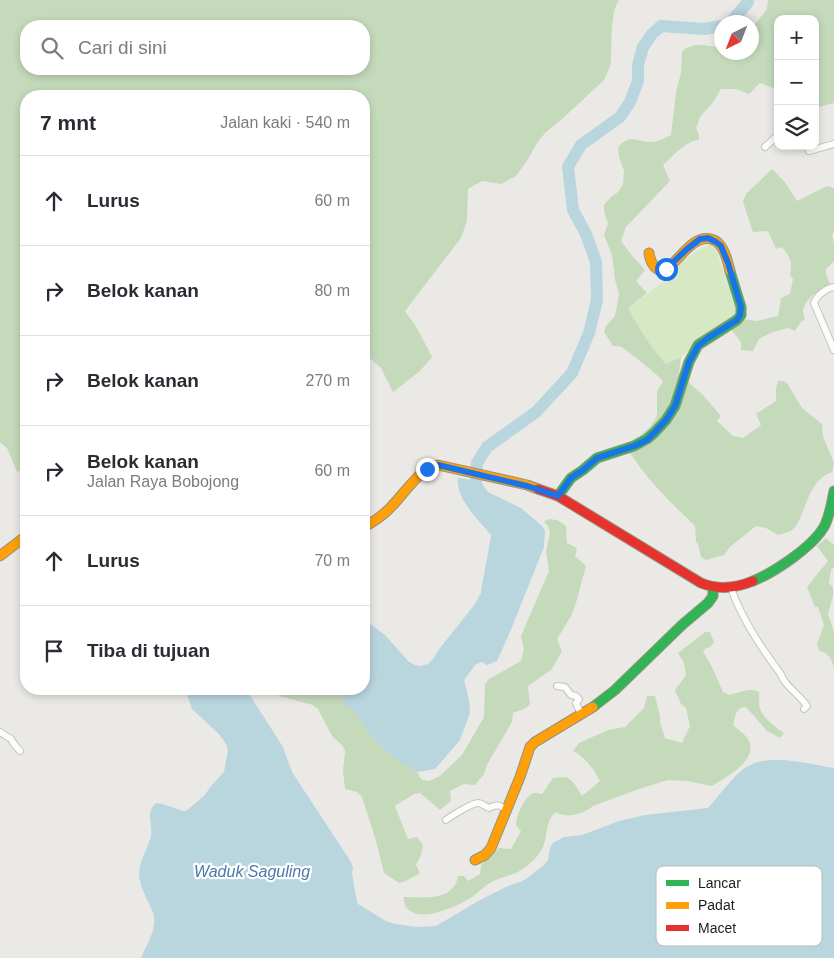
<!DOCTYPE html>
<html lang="id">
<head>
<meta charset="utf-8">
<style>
	body { margin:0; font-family:Arial,sans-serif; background:#f2f2f3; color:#2b2b33 }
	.controls { position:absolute; right:15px; top:15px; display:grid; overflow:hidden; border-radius:10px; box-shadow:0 2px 8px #0003 }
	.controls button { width:45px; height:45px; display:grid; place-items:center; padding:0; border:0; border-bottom:1px solid #e1e1e2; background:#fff; color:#2b2b33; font:25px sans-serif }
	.compass { position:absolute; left:714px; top:15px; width:45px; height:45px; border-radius:50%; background:#fff; box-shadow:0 2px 8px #0003; rotate:222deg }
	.stop { position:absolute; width:15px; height:15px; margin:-11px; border:4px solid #1a73e8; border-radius:50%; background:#fff }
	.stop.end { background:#1a73e8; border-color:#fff; box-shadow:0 1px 5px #0008 }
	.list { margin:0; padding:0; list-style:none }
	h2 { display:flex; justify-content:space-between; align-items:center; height:65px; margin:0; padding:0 20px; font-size:21px }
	h2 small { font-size:16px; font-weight:400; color:#7c7c81 }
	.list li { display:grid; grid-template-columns:32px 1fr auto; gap:15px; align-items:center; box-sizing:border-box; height:90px; padding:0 20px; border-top:1px solid #e1e1e2 }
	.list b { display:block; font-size:19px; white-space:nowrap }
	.list p { margin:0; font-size:16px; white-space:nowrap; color:#7c7c81 }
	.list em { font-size:16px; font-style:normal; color:#7c7c81 }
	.icon { flex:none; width:28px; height:28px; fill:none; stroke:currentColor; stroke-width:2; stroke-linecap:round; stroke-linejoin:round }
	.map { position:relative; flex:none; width:834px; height:958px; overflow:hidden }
	.search { position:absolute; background:#fff; box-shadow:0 2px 8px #0003; left:20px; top:20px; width:350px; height:55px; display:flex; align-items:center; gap:12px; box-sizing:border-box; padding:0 18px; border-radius:20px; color:#7c7c81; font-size:19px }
	.panel { position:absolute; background:#fff; box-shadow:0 2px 8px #0003; left:20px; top:90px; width:350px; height:605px; border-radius:20px }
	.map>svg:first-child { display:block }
	.grass { fill:#d7e8c4 }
	.forest { fill:#c5dabb; fill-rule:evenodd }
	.water { fill:#b9d5de }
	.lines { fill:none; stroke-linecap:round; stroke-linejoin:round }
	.river { stroke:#b9d5de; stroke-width:12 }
	.street-casing { stroke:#c4c3c2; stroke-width:8 }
	.fast-casing { stroke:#92947e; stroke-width:11 }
	.slow-casing { stroke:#92947e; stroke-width:11 }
	.jam-casing { stroke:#92947e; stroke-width:11 }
	.street { stroke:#fcfcfb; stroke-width:6 }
	.fast { stroke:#30b455; stroke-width:9 }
	.slow { stroke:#ff9f0a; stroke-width:9 }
	.jam { stroke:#e5322d; stroke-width:9 }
	.route { stroke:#1a73e8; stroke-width:6 }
	.labels { text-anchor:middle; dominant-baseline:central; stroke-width:4.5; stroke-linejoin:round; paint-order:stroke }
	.water-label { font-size:16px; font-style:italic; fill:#4b79aa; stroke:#fff }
	.key { fill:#fff; stroke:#bbb; stroke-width:1 }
	.key-label { font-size:14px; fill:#1d1d1d }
</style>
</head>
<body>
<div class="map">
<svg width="834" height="958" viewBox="0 0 834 958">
	<rect width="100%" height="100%" fill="#ebe9e6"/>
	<path class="grass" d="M711,244L716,248L737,314L696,343L681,357L666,364C650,347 639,328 628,308L674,274C678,261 699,249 711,244Z"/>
	<path class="forest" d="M0,0H619C610,12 612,45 611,60L610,67L604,80L561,120L545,133L537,143L527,161L516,176L501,184L482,181L468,189L467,221L461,238L405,311L417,328L432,357L420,371L393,392L381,368L365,354L364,351V96H26V469L17,472L7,448L0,442ZM364,26V69H26V26Z
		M768,0H834V103L815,108V19H778V90L760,83L749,94L736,89H721L714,101L700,117L696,128L699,135V140C687,140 672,157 663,165L670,181L626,227L621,241L630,253L645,270L636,281L647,293L628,308C639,328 650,347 666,364L681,357L679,374L703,395L721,416L717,421L733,436L743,438L761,425L756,414L776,401V389L778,381H784L787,383L802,408L822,424L823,436L834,463L832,472C813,478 808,500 801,516C799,521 797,526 792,530C788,532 782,534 778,535L766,528L756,526L731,546L724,555L706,560L701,557L698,544L696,542L695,526C677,508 658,491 643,471C636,462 631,454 624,445L641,435L650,427L657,416V392L663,381C659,376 627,350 621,347C618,346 615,346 613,346L604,332L606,326L614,317L616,311L619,293L615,280L612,255L604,235L608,224L604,211V205L612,196L618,192L623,184L624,171L619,157L618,147C631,133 637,142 652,142C658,142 666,137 671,135L676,92L681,73L682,52C692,41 708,46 721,48L722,52H752V28L767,9Z
		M772,169L784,181L797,201L827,186L834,188V232L832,235L834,244V261L826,269V274L830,284C821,290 808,296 804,307C802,311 804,316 805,320L801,322L795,331L788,328L773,332L759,339L753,351L741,350V342L726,323L743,319L757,321L778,316L781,298L790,294L793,279L790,275C793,262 790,257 782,247L776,249L768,231L753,232L743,202L746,194Z
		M548,519L557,520L566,526L567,543L577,548L575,556L586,566L576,603L571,616L557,639L562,651L552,669L528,686L530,704L526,708L513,713L512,722L487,765L484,774L475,785L464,784L450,791L451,801L440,810L420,793L414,794L395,806L408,839L417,837L423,845L421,855L416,865L420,873L406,881L399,883L384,873L376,841L362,797L357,792L345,789L343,771L345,751L342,745L332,736L318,709L313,705L279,696L275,689H343L342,699L360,717L371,735L391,754L417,772L422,780L429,781L440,776L462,755L484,717L485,684L489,679L521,661L524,649L521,636L549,571L546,551L550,533L548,526L544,522Z
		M826,538L834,545V567L831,570L829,583L833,588V595L828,614L834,632V668C831,659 830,653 819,651L817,644L824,625L818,607H815L807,587L828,561L817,546Z
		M705,632H710L714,642C712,647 707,647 703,651L712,667L723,692L729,695C739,693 750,687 759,692C760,697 758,704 760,709C764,719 776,727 784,733L780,738L767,731L746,707L740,708L736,713L733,725C737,729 745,734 748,739C760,760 726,777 712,786L687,781L668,780L639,789L593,806C583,814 567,819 556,812C545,821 548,835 543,847C540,854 533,861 528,865C518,875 502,876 490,883C484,886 480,891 475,895C461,905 416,927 405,905C404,902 404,899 403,897C423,897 454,902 458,876H464L468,881L480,874L481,865L499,848L511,849L521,831L516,825C516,816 525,795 534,793C535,793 540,793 542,794L553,778L567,777L574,783L582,796L600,781C594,769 585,757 573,751L579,743L608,730L625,727L644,708L647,696H655L660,716V722L665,738L682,743L690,726L686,708L681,704L675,690L686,675L684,663L678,653Z"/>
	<path class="water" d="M458,478L480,481L488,492L521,508L541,525L545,530L544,547L510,632L497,661L487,665L482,662L476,664L464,680L469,700L470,713L460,740L435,769L417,772C402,764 381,748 371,735C361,723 360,713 345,706L342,699L343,689H364V619L385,635L409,662L415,665L421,666L428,664L433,659L440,648L475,604L497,563L492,542V536C480,522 455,498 458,478Z
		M185,689H246L283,747L292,772L351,862L353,868L352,874L357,902L358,904L386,921L396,924L417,927L436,926L480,900L508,886L520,882L526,879L544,865L548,860L550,848L553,843L564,837L582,835L619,821L645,815L708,808C719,796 732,777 745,768C768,752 809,764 834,768V958H141C146,946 156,931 154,917C152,906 142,893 140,881C136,865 147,851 151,836C153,823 145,813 156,803C167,804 176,810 186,811L204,796L211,786L224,772L228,750L226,744L219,734L192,709Z"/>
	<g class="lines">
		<path class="river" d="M731,22L748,2V0
			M481,497L476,485L477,463L487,447L536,412L572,373L589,333L597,300L596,262L586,234L573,210L568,167L581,145L620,117L630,102L638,81V65L643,47L652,34L661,26L704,29L722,26
			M487,591L497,537"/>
		<g class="street-casing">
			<path id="street" d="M807,146L809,151L834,144
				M765,147L778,135
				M834,287C827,288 817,295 814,303L834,350
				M731,588C742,619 760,646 780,673C782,676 783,680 786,683C792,691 801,697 807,706L804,709
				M557,686L565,687L571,695L576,696L579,699L576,703L581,714
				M0,732L11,739L14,744L20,751
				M446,820C451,816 472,803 478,803C482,803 486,807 489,808C496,804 499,805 506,809"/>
		</g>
		<g class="fast-casing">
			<path id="fast" d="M558,496L571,478L583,470L597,458L634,446L647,439L655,432L666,420L675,406L689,362L698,345L737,320L741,315V307L730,271
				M753,581C775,572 814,546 825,525C830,514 832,502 834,491
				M593,707L615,690L682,625L708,603L713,596V587"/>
		</g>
		<g class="slow-casing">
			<path id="slow" d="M649,253C650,261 656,275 666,269C679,261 693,234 711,239C715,240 718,242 720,245C726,252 728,263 730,271
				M364,527C373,522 382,516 389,509C402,497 421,466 438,465L527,485L538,489
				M0,556L26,536
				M475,860L485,855L491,848L520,777L530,747L535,742L593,707"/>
		</g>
		<g class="jam-casing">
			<path id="jam" d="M538,489L558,496L701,583C718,590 736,588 753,581"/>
		</g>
		<use href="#street" class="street"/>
		<use href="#fast" class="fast"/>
		<use href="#slow" class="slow"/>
		<use href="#jam" class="jam"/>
	</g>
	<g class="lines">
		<path class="route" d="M427,469L432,465H438L527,486L558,496L571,478L583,470L597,458L634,446L647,440L655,432L666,420L675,406L689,362L698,346L708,338L737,320L740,315L741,307L728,263L721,246L716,242L708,238L700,239L687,249L666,269"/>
	</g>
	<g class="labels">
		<g class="water-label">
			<text x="252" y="871">Waduk Saguling</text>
		</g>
	</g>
	<rect x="656" y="866" width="166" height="80" rx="8" class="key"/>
	<rect x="666" y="880" width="23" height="6" fill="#30b455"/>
	<rect x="666" y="902" width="23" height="7" fill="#ff9f0a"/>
	<rect x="666" y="925" width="23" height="6" fill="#e5322d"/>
	<g class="key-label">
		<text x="698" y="888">Lancar</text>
		<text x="698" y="910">Padat</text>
		<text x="698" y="933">Macet</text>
	</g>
</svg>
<div class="controls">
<button>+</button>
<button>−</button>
<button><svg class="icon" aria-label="layers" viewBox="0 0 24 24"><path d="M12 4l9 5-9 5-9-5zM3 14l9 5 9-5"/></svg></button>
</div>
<svg class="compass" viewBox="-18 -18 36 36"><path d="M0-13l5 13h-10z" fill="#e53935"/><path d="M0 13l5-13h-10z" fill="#7c7c81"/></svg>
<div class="stop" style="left:666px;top:269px"></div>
<div class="stop end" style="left:427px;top:469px"></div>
<div class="search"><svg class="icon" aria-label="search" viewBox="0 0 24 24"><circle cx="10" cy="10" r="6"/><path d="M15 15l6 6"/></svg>Cari di sini</div>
<section class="panel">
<h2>7 mnt<small>Jalan kaki · 540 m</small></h2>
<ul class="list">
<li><svg class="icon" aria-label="ahead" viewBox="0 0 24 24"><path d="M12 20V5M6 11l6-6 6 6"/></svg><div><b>Lurus</b></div><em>60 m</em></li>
<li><svg class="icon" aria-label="right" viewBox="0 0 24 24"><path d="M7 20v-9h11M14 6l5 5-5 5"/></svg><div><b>Belok kanan</b></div><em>80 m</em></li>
<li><svg class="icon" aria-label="right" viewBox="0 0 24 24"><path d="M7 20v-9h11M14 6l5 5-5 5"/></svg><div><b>Belok kanan</b></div><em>270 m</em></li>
<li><svg class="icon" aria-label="right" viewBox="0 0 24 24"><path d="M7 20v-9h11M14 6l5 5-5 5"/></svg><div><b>Belok kanan</b><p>Jalan Raya Bobojong</p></div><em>60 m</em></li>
<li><svg class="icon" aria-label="ahead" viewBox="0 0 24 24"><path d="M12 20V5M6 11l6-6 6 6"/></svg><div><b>Lurus</b></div><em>70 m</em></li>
<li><svg class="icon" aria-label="arrive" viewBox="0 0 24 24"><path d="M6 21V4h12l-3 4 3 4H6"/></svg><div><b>Tiba di tujuan</b></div></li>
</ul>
</section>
</div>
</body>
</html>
